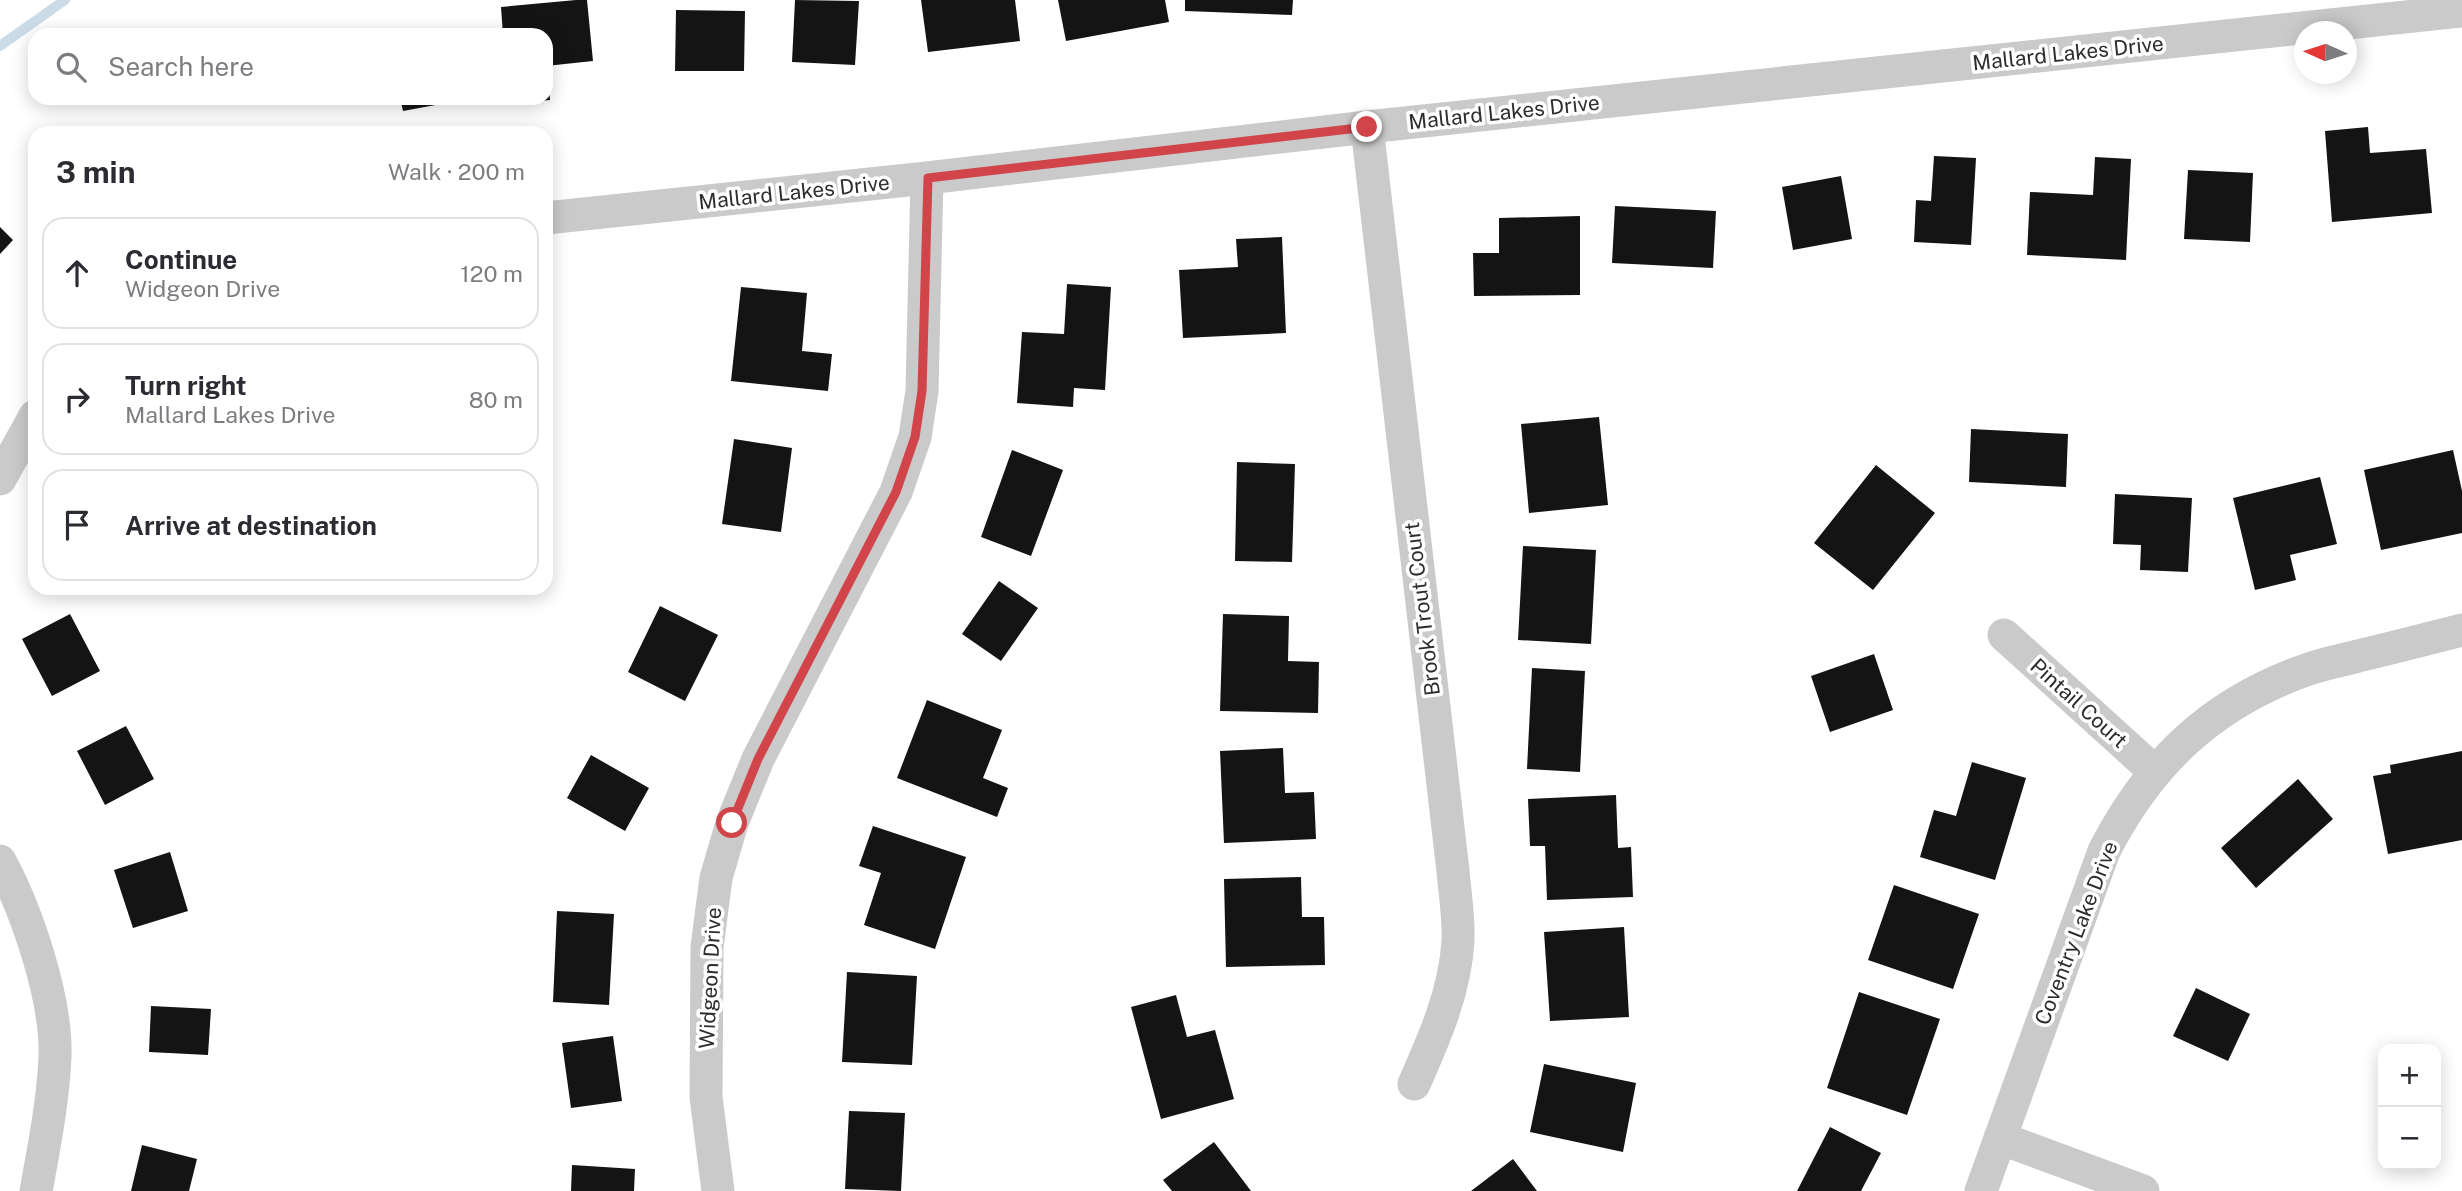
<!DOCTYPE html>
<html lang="en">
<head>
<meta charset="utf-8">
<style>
	body { margin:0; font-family:"Public Sans",sans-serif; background:#f7f7f7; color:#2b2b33 }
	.controls { position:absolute; right:21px; bottom:21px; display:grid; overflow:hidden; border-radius:14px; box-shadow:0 4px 18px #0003 }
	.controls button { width:63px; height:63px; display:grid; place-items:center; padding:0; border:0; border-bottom:2px solid #e1e1e2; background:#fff; color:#2b2b33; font:35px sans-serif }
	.compass { position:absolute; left:2294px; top:21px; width:63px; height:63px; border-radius:50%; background:#fff; box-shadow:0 4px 18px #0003; rotate:273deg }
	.stop { position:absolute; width:21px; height:21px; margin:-16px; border:5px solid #d0444a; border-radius:50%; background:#fff }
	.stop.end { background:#d0444a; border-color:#fff; box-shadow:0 2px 7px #0008 }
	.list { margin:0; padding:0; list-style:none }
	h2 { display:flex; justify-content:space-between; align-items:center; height:91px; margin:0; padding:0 28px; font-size:30px }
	h2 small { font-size:23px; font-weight:400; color:#7c7c81 }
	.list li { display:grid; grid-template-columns:46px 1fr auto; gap:21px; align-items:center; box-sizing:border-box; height:112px; margin:0 14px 14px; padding:0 14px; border:2px solid #e1e1e2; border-radius:21px }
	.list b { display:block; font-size:26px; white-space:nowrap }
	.list p { margin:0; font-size:23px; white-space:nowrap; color:#7c7c81 }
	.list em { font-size:23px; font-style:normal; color:#7c7c81 }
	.icon { flex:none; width:38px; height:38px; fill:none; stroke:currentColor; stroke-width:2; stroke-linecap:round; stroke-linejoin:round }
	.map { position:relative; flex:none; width:2462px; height:1191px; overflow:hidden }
	.search { position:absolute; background:#fff; box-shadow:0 4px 18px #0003; left:28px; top:28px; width:525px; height:77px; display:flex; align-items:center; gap:18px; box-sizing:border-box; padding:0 24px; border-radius:21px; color:#7c7c81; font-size:26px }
	.panel { position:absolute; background:#fff; box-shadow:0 4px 18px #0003; left:28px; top:126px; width:525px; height:469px; border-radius:21px }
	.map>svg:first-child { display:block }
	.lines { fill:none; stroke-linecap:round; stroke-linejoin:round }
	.stream { stroke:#cbdbe7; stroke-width:10 }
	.building { fill:#141414 }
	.minor { stroke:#cacaca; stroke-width:33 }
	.route { stroke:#d0444a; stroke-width:9 }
	.labels { text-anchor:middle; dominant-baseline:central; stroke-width:7; stroke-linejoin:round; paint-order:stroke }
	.street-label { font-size:21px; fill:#2d2d2d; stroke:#fff }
</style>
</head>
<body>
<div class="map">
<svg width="2462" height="1191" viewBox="0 0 2462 1191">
	<rect width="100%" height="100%" fill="#fff"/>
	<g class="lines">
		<path class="stream" d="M0,46L65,0"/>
	</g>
	<path class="building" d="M576,0H587L593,61L546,66V35H503L501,7Z
		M795,0L859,1L855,65L792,62Z
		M921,0H1015L1020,41L928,52Z
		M1058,0H1165L1169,22L1066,41Z
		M1185,0H1293L1292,15L1185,11Z
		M676,10L745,11L744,71H675Z
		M546,74H548L550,100L510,104L509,98H546Z
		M400,98H468V99L403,111Z
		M2368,127L2370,153L2426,149L2432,213L2332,222L2325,131Z
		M1934,156L1976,158L1971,245L1914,242L1916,200L1931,201Z
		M2095,157L2131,159L2126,260L2027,255L2030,192L2093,195Z
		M2188,170L2253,173L2250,242L2184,239Z
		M1841,176L1852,239L1793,250L1782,187Z
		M1615,206L1716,211L1713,268L1612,263Z
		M1580,216V295L1474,296L1473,253H1499V218Z
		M0,227L13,240L0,254Z
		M1282,237L1286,333L1183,338L1179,270L1238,267L1236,239Z
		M1067,284L1111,287L1105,390L1074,388L1073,407L1017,403L1022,332L1064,334Z
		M741,287L807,293L802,351L832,354L828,391L731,381Z
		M1599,417L1608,505L1529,513L1521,424Z
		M1971,429L2068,434L2066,487L1969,482Z
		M734,439L792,448L781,532L722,524Z
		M1012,450L1063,470L1031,556L981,537Z
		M2453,450L2462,491V533L2381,550L2364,470Z
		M1237,462L1295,464L1292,562L1235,561Z
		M1876,465L1935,513L1873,590L1814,543Z
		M2320,477L2337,544L2290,555L2296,580L2255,590L2233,498Z
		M2115,494L2192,498L2188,572L2140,570L2141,545L2113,544Z
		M1523,546L1596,550L1591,644L1518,640Z
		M999,581L1038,608L1001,661L962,634Z
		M660,606L718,635L685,701L628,672Z
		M70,614L100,671L52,696L22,639Z
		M1223,614L1289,616L1288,661L1319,662L1318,713L1220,711Z
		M1874,654L1893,710L1830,732L1811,676Z
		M1532,668L1585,671L1580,772L1527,769Z
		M927,700L1002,730L983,778L1008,788L997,817L897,778Z
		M126,726L154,779L105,805L77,751Z
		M1283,748L1285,793L1314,792L1316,839L1224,843L1220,751Z
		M2462,751V840L2388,854L2373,776L2391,773L2390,765Z
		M591,755L649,788L625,831L567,798Z
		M1972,762L2026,778L1995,880L1920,857L1934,810L1956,816Z
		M2298,779L2333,819L2256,888L2221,848Z
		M1616,795L1618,848L1631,847L1633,897L1547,900L1545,846H1530L1528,799Z
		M873,826L966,857L935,949L864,925L881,873L859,866Z
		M170,852L188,911L133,928L114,870Z
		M1301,877L1302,917H1324L1325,965L1226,967L1224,879Z
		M1894,885L1979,914L1953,989L1868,960Z
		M557,911L614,914L609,1005L553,1002Z
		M1624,927L1629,1017L1550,1021L1544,932Z
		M847,972L917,976L912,1065L842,1062Z
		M2196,988L2250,1014L2228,1061L2173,1036Z
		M1859,992L1940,1019L1907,1115L1827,1088Z
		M1176,995L1187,1037L1215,1030L1234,1099L1161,1119L1131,1007Z
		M151,1006L211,1009L208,1055L149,1052Z
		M613,1036L622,1101L571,1108L562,1043Z
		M1544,1064L1636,1083L1623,1152L1530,1132Z
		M849,1111L905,1113L901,1191L845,1189Z
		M1830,1127L1881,1153L1861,1191H1797Z
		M1214,1142L1251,1191H1172L1163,1180Z
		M142,1145L197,1159L189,1191H131Z
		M1513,1159L1537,1191H1471Z
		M572,1165L635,1169L634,1191H571Z"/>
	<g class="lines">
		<path class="minor" d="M1367,127L1453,871C1455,894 1459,918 1458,941C1455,992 1434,1039 1414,1084
			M546,218L927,178L1367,127L2462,11
			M0,479L35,416
			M2004,635L2154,771
			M0,861C27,911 57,999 55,1057C53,1102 44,1147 36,1191
			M2000,1138L2143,1191
			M718,1191L706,1097L707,947L716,878L732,823L758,759L896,492L915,437L922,391L927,178
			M1981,1191L2104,851C2149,763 2212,703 2306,670C2322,664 2340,661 2358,656C2392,648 2427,639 2462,630"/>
	</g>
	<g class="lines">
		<path class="route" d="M732,823L758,759L896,492L915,437L922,391L928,178L1367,127"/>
	</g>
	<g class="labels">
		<g class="street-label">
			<text transform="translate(2068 53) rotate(-6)">Mallard Lakes Drive</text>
			<text transform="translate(1504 112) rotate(-6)">Mallard Lakes Drive</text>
			<text transform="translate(794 192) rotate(-6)">Mallard Lakes Drive</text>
			<text transform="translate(1422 609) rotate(-97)">Brook Trout Court</text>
			<text transform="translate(2079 703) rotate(42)">Pintail Court</text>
			<text transform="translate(2076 933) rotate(-69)">Coventry Lake Drive</text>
			<text transform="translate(710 978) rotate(-87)">Widgeon Drive</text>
		</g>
	</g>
</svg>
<div class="controls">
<button>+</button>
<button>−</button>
</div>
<svg class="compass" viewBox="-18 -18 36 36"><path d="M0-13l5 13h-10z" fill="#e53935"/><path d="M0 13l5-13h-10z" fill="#7c7c81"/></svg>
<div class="stop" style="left:732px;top:823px"></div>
<div class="stop end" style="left:1367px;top:127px"></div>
<div class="search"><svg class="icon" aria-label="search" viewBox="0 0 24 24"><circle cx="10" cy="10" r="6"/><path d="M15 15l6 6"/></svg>Search here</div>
<section class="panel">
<h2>3 min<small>Walk · 200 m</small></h2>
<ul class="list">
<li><svg class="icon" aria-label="ahead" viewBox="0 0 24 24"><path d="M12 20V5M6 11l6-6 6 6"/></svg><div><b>Continue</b><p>Widgeon Drive</p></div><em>120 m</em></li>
<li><svg class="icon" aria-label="right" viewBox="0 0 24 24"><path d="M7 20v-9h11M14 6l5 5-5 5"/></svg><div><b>Turn right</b><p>Mallard Lakes Drive</p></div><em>80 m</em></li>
<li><svg class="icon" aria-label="arrive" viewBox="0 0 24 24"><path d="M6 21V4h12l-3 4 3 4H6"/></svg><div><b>Arrive at destination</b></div></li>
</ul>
</section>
</div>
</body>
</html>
